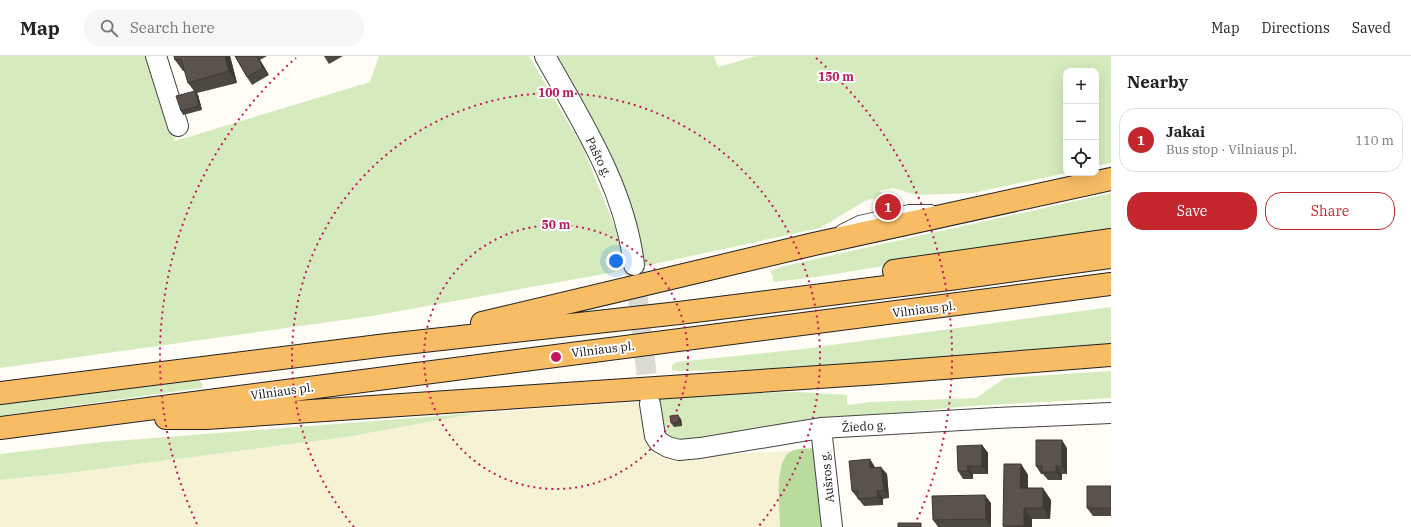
<!DOCTYPE html>
<html lang="en">
<head>
<meta charset="utf-8">
<style>
	body { margin:0; font-family:"IBM Plex Serif",serif; background:#f6f6f6; color:#222 }
	.controls { position:absolute; right:12px; top:12px; display:grid; overflow:hidden; border-radius:8px; box-shadow:0 4px 16px #0002 }
	.controls button { width:36px; height:36px; display:grid; place-items:center; padding:0; border:0; border-bottom:1px solid #e0e0e0; background:#fff; color:#222; font:20px sans-serif }
	.you { position:absolute; left:616px; top:205px; width:14px; height:14px; margin:-10px; border:3px solid #fff; border-radius:50%; background:#1a73e8; box-shadow:0 0 0 6px #1a73e833 }
	.badge { display:grid; place-items:center; width:26px; height:26px; border-radius:50%; background:#c4262e; color:#fff; font-size:13px; font-weight:700 }
	.pin { position:absolute; translate:-50% -50%; border:2px solid #fff; box-shadow:0 1px 4px #0006 }
	.list { margin:0; padding:0; list-style:none }
	h2 { display:flex; justify-content:space-between; align-items:center; height:52px; margin:0; padding:0 16px; font-size:17px }
	h2 small { font-size:13px; font-weight:400; color:#767676 }
	.list li { display:grid; grid-template-columns:26px 1fr auto; gap:12px; align-items:center; box-sizing:border-box; height:64px; margin:0 8px 8px; padding:0 8px; border:1px solid #e0e0e0; border-radius:16px }
	.list b { display:block; font-size:15px; white-space:nowrap }
	.list p { margin:0; font-size:13px; white-space:nowrap; color:#767676 }
	.list em { font-size:13px; font-style:normal; color:#767676 }
	.actions { display:flex; gap:8px; padding:12px 16px }
	.actions a { flex:1; padding:9px 0; border:1px solid #c4262e; border-radius:16px; text-align:center; font-size:14px; color:#c4262e }
	.actions .main { background:#c4262e; color:#fff }
	.icon { flex:none; width:22px; height:22px; fill:none; stroke:currentColor; stroke-width:2; stroke-linecap:round; stroke-linejoin:round }
	.map { position:relative; flex:none; width:1111px; height:471px; overflow:hidden }
	header { display:flex; align-items:center; gap:24px; box-sizing:border-box; height:56px; padding:0 20px; background:#fff; border-bottom:1px solid #e0e0e0 }
	header strong { font-size:19px }
	nav { display:flex; gap:22px; margin-inline-start:auto; font-size:14px }
	.search { width:280px; height:36px; background:#f6f6f6; display:flex; align-items:center; gap:10px; box-sizing:border-box; padding:0 14px; border-radius:16px; color:#767676; font-size:15px }
	main { display:flex }
	aside { flex:1; background:#fff }
	.map>svg:first-child { display:block }
	.farmland { fill:#f6f3d4 }
	.green { fill:#d5ebbd }
	.forest { fill:#b9dc9c }
	.lines { fill:none; stroke-linecap:round; stroke-linejoin:round }
	.minor-tunnel { stroke:#dbdad3; stroke-width:20; stroke-dasharray:20 10; stroke-linecap:butt }
	.service-casing { stroke:#444; stroke-width:12 }
	.minor-casing { stroke:#444; stroke-width:22 }
	.trunk-casing { stroke:#222; stroke-width:24 }
	.service { stroke:#fff; stroke-width:10 }
	.minor { stroke:#fff; stroke-width:20 }
	.trunk { stroke:#f7bc64; stroke-width:22 }
	.wall { fill:#4d4742 }
	.shaded-wall { fill:#3f3936 }
	.building { fill:#5a524d; stroke:#3f3936 }
	.ring { fill:none; stroke:#c2185b; stroke-width:2; stroke-dasharray:2 4 }
	.labels { text-anchor:middle; dominant-baseline:central; stroke-width:4; stroke-linejoin:round; paint-order:stroke }
	.street-label { font-size:12px; fill:#111; stroke:#fff }
	.centre { fill:#c2185b; stroke:#fff; stroke-width:2 }
	.ring-label { font-size:12px; text-anchor:middle; font-weight:bold; fill:#c2185b; stroke:#fff; stroke-width:4; stroke-linejoin:round; paint-order:stroke }
</style>
</head>
<body>
<header>
<strong>Map</strong>
<div class="search"><svg class="icon" aria-label="search" viewBox="0 0 24 24"><circle cx="10" cy="10" r="6"/><path d="M15 15l6 6"/></svg>Search here</div>
<nav><a>Map</a><a>Directions</a><a>Saved</a></nav>
</header>
<main>
<div class="map">
<svg width="1111" height="471" viewBox="0 0 1111 471">
	<rect width="100%" height="100%" fill="#fffdf5"/>
	<path class="farmland" d="M639,346L647,384L659,399L685,403L743,397L791,395L784,401L779,415L780,471H0V424L68,417L346,381L478,357Z"/>
	<path class="green" d="M0,0H149L175,85L370,26L379,0H529L583,92L625,196L626,214L372,260L0,312Z
		M555,0H714L718,11L756,0H1111V107L1096,110V15H1066V117L973,137L917,139L893,132L879,135L886,139L865,145L820,172L645,210L631,152Z
		M1111,137V173L816,221L774,226L771,215L784,210Z
		M1111,251V289L840,312L676,315L672,314V309L677,306L803,293Z
		M1111,315V342L972,350L812,364L688,386L670,384L662,377L657,343L753,337L800,336L847,339V349L871,346L976,342L1005,322Z
		M199,324L203,329L201,332L0,360V348Z
		M478,357L346,381L68,417L0,424V398L102,386Z"/>
	<path class="forest" d="M813,392L822,471H780C780,454 773,402 792,395C798,392 807,393 813,392Z"/>
	<g class="lines">
		<path class="minor-tunnel" d="M634,209L650,348"/>
		<g class="service-casing">
			<path id="service" d="M841,174L859,165L909,154H931"/>
		</g>
		<g class="minor-casing">
			<path id="minor" d="M156,0L178,70
				M545,0C582,66 625,132 634,209
				M650,348L655,380L659,386L668,391L679,394L700,392L821,372L997,362L1111,357
				M821,372L832,471"/>
		</g>
		<g class="trunk-casing">
			<path id="trunk" d="M894,215L1111,184
				M482,267L814,188L1111,123
				M0,337L387,289L679,257L957,222L1111,201
				M166,362H206L879,317L1111,299
				M0,372L1111,228"/>
		</g>
		<use href="#service" class="service"/>
		<use href="#minor" class="minor"/>
		<use href="#trunk" class="trunk"/>
	</g>
	<path class="wall" d="M174,0H230L237,27L197,37L198,39L202,54L183,59L181,55L194,35L188,27L185,15H183L175,4Z
		M235,0H267L260,4L269,19L252,29L247,21Z
		M324,0H343L329,8Z
		M681,363L682,370L674,371L671,367Z
		M982,389L988,397V418H973V423H963L958,415Z
		M1067,392V418H1062V424H1048L1043,418H1041L1036,410Z
		M1021,408L1028,419V432L1051,444L1050,463H1032V471H1004L1003,470Z
		M875,411L887,418L889,442L883,443V449L864,450L852,435Z
		M1111,430V460H1093L1087,452Z
		M991,447V471H938L933,464Z"/>
	<path class="shaded-wall" d="M225,0H230L237,27L229,15Z
		M257,0L260,4L269,19L263,12Z
		M195,35L198,39L202,54L199,50Z
		M678,359L681,363L682,370L679,366Z
		M1062,384L1067,392V418L1062,410Z
		M982,389L988,397V418L982,410Z
		M870,403L875,411L876,420L870,412Z
		M1021,408L1028,419V443L1020,432Z
		M967,410L973,418V423L968,415Z
		M1056,410L1062,418V424L1056,416Z
		M881,411L887,418L889,442L884,434Z
		M1043,432L1051,444L1050,463L1043,452Z
		M877,435L883,443V449L878,441Z
		M985,439L991,447V471L986,463Z
		M1024,452L1032,463V471H1025L1024,470Z"/>
	<path class="building" d="M174,0H225L229,15L188,27L181,3L175,4Z
		M235,0H257L263,12L247,21Z
		M195,35L199,50L181,55L176,40Z
		M678,359L679,366L671,367L670,360Z
		M1036,384H1062V410H1056V416H1042V410H1036Z
		M982,389V410H967L968,415H958L957,390Z
		M870,403V412L881,411L884,434L877,435L878,441L858,443V435H852L849,405Z
		M1004,408H1021L1020,432H1043V452H1024V470H1003Z
		M1087,430H1111V452H1087Z
		M985,439L986,463L933,464L932,440Z
		M898,467H921V471H898Z"/>
	<g class="ring">
		<circle cx="556" cy="301" r="132"/>
		<path d="M354 471A264 264 0 1 1 758 471"/>
		<path d="M197 468A396 396 0 0 1 296 2M816 2A396 396 0 0 1 915 468"/>
	</g>
	<g class="labels">
		<g class="street-label">
			<text transform="translate(599 101) rotate(64)">Pašto g.</text>
			<text transform="translate(924 253) rotate(-7)">Vilniaus pl.</text>
			<text transform="translate(603 293) rotate(-7)">Vilniaus pl.</text>
			<text transform="translate(282 335) rotate(-8)">Vilniaus pl.</text>
			<text transform="translate(864 370) rotate(-3)">Žiedo g.</text>
			<text transform="translate(827 421) rotate(-96)">Aušros g.</text>
		</g>
	</g>
	<circle cx="556" cy="301" r="6" class="centre"/>
	<g class="ring-label">
		<text x="836" y="25">150 m</text>
		<text x="556" y="41">100 m</text>
		<text x="556" y="173">50 m</text>
	</g>
</svg>
<div class="controls">
<button>+</button>
<button>−</button>
<button><svg class="icon" aria-label="locate" viewBox="0 0 24 24"><circle cx="12" cy="12" r="6"/><path d="M12 2v4M12 18v4M2 12h4M18 12h4"/></svg></button>
</div>
<div class="you"></div>
<div class="pin badge" style="left:888px;top:151px">1</div>
</div>
<aside>
<h2>Nearby<small></small></h2>
<ul class="list">
<li><span class="badge">1</span><div><b>Jakai</b><p>Bus stop · Vilniaus pl.</p></div><em>110 m</em></li>
</ul>
<div class="actions"><a class="main">Save</a><a>Share</a></div>
</aside>
</main>
</body>
</html>
